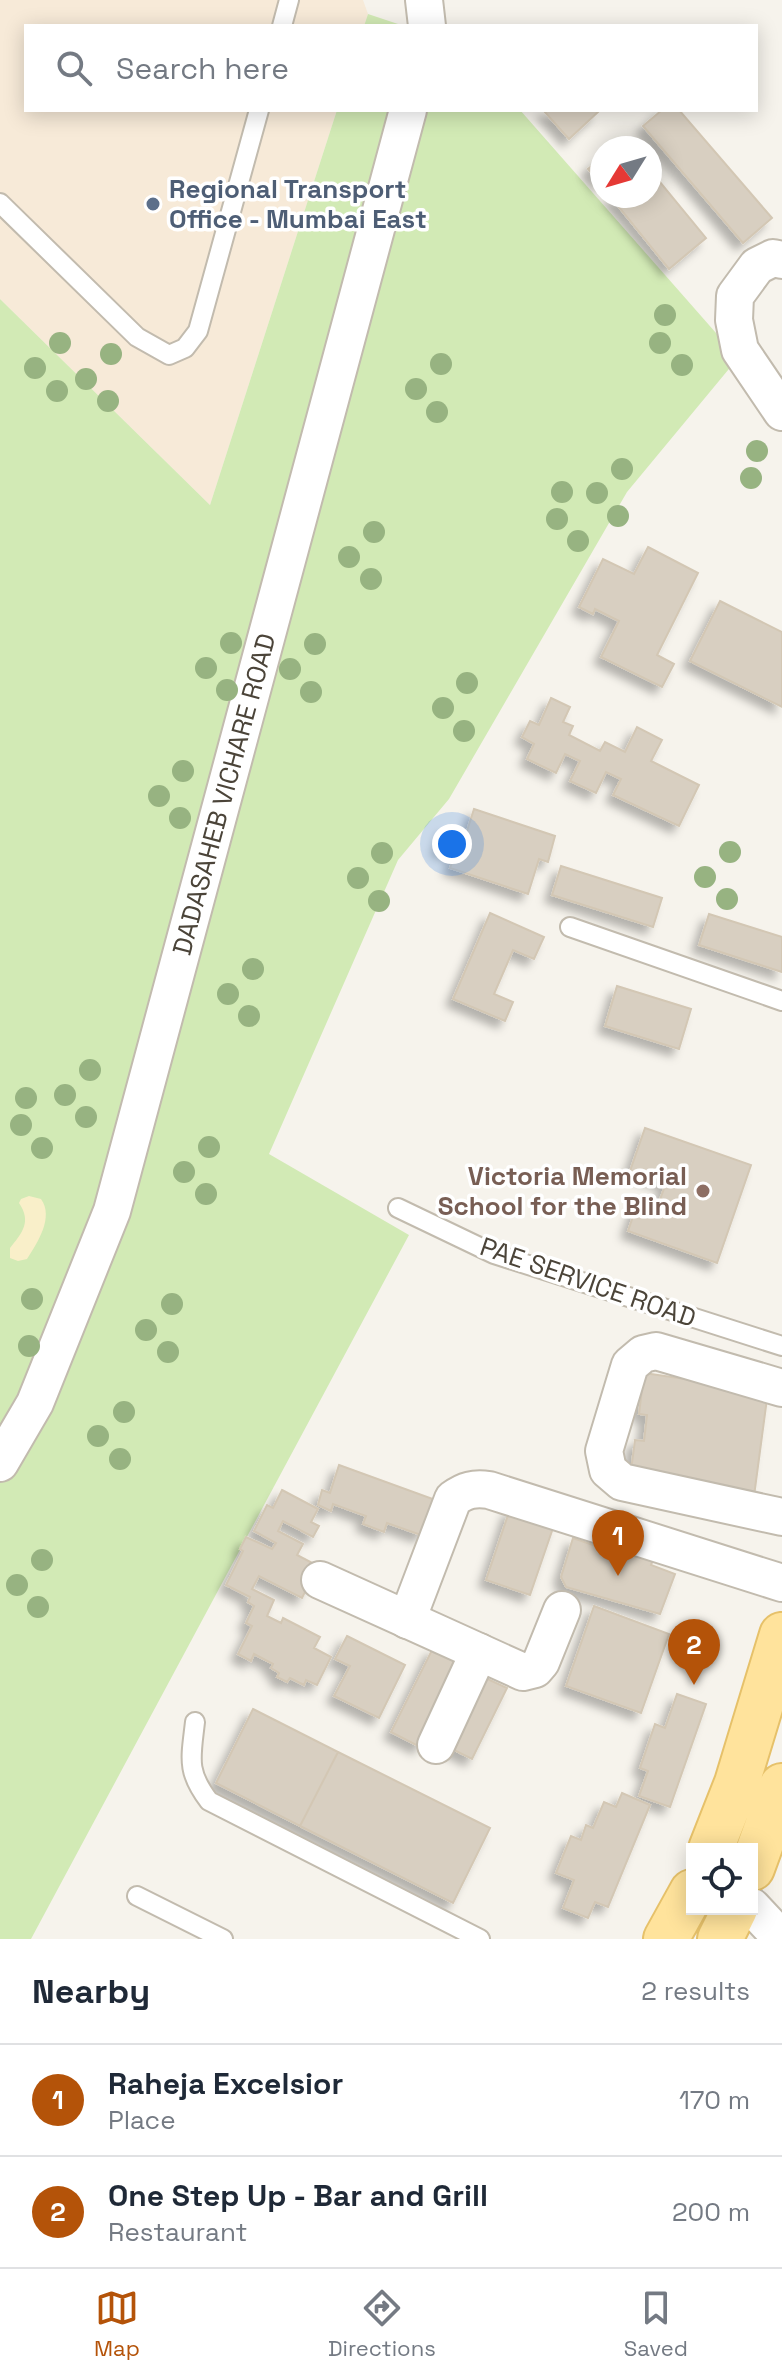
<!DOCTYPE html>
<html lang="en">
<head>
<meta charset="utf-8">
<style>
	body { margin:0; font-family:"Space Grotesk",sans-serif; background:#f6f6f7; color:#1f2937 }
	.controls { position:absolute; right:24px; bottom:24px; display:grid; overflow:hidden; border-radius:0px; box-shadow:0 4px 20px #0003 }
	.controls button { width:72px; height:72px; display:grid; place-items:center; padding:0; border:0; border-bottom:2px solid #e0e1e3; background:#fff; color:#1f2937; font:40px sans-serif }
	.compass { position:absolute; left:590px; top:136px; width:72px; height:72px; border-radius:50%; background:#fff; box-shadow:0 4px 20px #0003; rotate:233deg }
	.you { position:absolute; left:452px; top:844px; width:28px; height:28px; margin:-20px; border:6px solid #fff; border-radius:50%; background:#1a73e8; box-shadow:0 0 0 12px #1a73e833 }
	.badge { display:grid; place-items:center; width:52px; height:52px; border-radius:50%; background:#b45309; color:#fff; font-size:26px; font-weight:700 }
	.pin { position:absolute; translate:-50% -66px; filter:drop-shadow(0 2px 4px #0008) }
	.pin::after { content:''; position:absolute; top:42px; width:28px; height:24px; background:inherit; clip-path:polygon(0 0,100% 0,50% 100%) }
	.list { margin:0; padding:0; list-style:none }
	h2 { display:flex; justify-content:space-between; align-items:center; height:104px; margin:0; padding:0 32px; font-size:34px }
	h2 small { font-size:26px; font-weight:400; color:#747a83 }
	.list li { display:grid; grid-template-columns:52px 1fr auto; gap:24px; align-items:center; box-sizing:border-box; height:112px; padding:0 32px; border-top:2px solid #e0e1e3 }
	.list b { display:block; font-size:30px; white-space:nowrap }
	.list p { margin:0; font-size:26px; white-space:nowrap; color:#747a83 }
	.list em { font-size:26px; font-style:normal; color:#747a83 }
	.icon { flex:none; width:44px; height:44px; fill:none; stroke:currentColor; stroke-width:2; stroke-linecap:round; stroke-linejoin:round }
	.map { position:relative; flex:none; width:782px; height:1939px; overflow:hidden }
	.search { position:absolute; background:#fff; box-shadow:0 4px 20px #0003; left:24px; right:24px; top:24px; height:88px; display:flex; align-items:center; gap:20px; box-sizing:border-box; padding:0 28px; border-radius:0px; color:#747a83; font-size:30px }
	.sheet { height:328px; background:#fff }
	nav { display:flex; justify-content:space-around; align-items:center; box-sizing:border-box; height:112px; border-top:2px solid #e0e1e3; background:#fff; font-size:22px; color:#747a83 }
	nav a { display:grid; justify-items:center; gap:4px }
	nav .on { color:#b45309 }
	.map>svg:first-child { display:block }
	.commercial { fill:#f7ead8 }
	.green { fill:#d2eab5 }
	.sand { fill:#f9efc9 }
	.building { fill:#d8cfc1; stroke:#d3c7b4; stroke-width:2; filter:url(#shadow) }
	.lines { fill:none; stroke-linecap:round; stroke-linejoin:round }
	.service-casing { stroke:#c2bbae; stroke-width:22 }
	.minor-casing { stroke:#c2bbae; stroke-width:40 }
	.primary-casing { stroke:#e6c16a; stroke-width:48 }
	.service { stroke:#fff; stroke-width:18 }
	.minor { stroke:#fff; stroke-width:36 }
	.primary { stroke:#ffe39c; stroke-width:44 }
	.tree { fill:#97b381 }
	.service-dot { fill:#5c6f8a; stroke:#fff; stroke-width:3 }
	.education-dot { fill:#8d6e63; stroke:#fff; stroke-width:3 }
	.labels { text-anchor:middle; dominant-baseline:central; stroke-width:7; stroke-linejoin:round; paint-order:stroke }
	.service-label { font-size:26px; font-weight:bold; fill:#4e5e75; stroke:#fff; text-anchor:start }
	.street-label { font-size:26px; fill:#4b4439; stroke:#fff }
	.education-label { font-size:26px; font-weight:bold; fill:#785e54; stroke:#fff; text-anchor:end }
</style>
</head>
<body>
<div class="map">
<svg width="782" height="1939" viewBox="0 0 782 1939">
	<defs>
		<filter id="shadow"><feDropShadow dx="-7" dy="7" stdDeviation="4" flood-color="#0004"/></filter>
	</defs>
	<rect width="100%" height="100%" fill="#f6f3ec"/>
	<path class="commercial" d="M0,0H363L368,14L364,26H26V110H337L210,505L0,299Z"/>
	<path class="green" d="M368,14L404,26H364Z
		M337,110H520L738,358L627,492L449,799L398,860L269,1154L409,1235L31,1939H0V299L210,505Z"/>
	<path class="sand" d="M29,1196L41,1199C54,1217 38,1242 27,1259L18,1261L10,1258V1248C22,1233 32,1222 19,1203L21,1199Z"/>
	<path class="building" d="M543,110H596L598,112L569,139Z
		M662,110H679L772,218L743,243L643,126Z
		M625,139L632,148H614Z
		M602,158V186L588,169Z
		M650,170L706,238L669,269L610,196H650Z
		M648,547L698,573L657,655L674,664L662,687L601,657L619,621L595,609L593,614L579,607L603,559L634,574Z
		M720,601L782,632V707L690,661Z
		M551,698L570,707L563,722L573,726L569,735L600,751L605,742L625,752L637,727L662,740L651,761L699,785L679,826L613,795L621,779L606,772L596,793L570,781L580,761L565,754L556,773L527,759L534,744L522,737L530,721L539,725Z
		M474,809L555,836L548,862L539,859L528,894L450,868L455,855L438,849L445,827L466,834Z
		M561,866L662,898L653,927L552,895Z
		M490,913L544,937L534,959L513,950L494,994L513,1002L505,1021L453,999Z
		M709,914L782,937V972L699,945Z
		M617,986L691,1009L679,1049L605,1026Z
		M645,1128L751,1165L717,1263L628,1231L639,1199L658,1205L666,1183L630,1171Z
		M644,1373L768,1391L754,1496L630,1478L635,1440L644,1441L647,1415L639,1414Z
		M339,1465L441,1502L421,1535L387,1523L384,1532L363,1524L366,1516L333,1504L331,1511L318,1505L322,1490L330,1493Z
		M282,1490L318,1509L311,1522L319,1526L313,1537L283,1521L278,1531L303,1544L297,1555L318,1566L302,1598L259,1576L252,1589L274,1600L267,1616L281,1623L283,1618L320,1637L314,1648L331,1657L317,1685L306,1680L304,1685L290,1678L287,1682L277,1677L279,1673L271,1668L273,1664L254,1654L251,1661L238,1654L252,1626L246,1623L254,1606L248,1602L250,1597L226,1585L243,1551L240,1549L246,1537L272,1549L276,1543L254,1531L267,1505L273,1508Z
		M510,1509L554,1525L530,1595L486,1580Z
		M573,1538L593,1545L597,1538L653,1560L651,1565L675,1574L660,1614L566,1587L561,1577Z
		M594,1606L669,1634L641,1713L566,1686Z
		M347,1636L405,1665L379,1718L334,1696L350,1666L335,1659Z
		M433,1648L463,1663L420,1747L391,1732Z
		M481,1676L507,1688L472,1759L446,1746Z
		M677,1694L706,1704L670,1807L639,1796L648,1771L640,1768L655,1724L665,1728Z
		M253,1709L338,1752L300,1826L216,1783Z
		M338,1752L490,1828L453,1903L300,1826Z
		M622,1793L650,1805L608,1907L595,1902L588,1918L563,1908L574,1880L556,1873L571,1836L581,1840L586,1825L593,1828L604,1802L616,1807Z"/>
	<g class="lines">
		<g class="service-casing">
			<path id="service" d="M282,26L289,0
				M0,203L137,337L169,355L185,348L198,331L259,110
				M570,927L782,1001
				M398,1208L494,1254L782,1346
				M195,1722C191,1758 186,1771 209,1801L480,1939
				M137,1896L223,1939"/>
		</g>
		<g class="minor-casing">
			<g id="minor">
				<path d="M424,0L427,26"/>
				<path d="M782,260L773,258L757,266L735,296L734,320L740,350L782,412"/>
				<path d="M782,1388L656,1351L643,1354L630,1365L604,1451L608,1470L622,1482L782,1517"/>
				<path id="s1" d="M0,1463L35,1403L112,1211L408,110"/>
				<path d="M320,1580L523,1672L535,1669L541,1662L562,1610"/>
				<path d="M407,1620L453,1499C465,1490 474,1488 489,1490L782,1583"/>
				<path d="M436,1745L479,1652"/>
				<path d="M752,1907L782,1939"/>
			</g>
		</g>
		<g class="primary-casing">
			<path id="primary" d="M711,1849L737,1783L782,1635
				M752,1868L782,1786
				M666,1939L692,1892
				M720,1939L735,1909"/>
		</g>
		<use href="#service" class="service"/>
		<use href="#minor" class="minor"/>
		<use href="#primary" class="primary"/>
	</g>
	<g class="tree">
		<circle cx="665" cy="315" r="11"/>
		<circle cx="60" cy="343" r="11"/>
		<circle cx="660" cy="343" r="11"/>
		<circle cx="111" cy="354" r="11"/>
		<circle cx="441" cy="364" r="11"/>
		<circle cx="682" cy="365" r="11"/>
		<circle cx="35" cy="368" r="11"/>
		<circle cx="86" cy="379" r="11"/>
		<circle cx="416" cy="389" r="11"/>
		<circle cx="57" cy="391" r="11"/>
		<circle cx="108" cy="401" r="11"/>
		<circle cx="437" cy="412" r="11"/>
		<circle cx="757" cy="451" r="11"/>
		<circle cx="622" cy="469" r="11"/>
		<circle cx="751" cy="478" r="11"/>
		<circle cx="562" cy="492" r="11"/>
		<circle cx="597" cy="493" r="11"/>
		<circle cx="618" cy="516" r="11"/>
		<circle cx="557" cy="519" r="11"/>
		<circle cx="374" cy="532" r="11"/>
		<circle cx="578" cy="541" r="11"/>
		<circle cx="349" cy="557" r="11"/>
		<circle cx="371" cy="579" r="11"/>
		<circle cx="231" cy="643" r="11"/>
		<circle cx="315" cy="644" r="11"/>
		<circle cx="206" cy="668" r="11"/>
		<circle cx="290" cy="669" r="11"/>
		<circle cx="467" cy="683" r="11"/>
		<circle cx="227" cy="690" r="11"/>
		<circle cx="311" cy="692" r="11"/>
		<circle cx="443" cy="708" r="11"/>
		<circle cx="464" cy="731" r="11"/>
		<circle cx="183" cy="771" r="11"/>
		<circle cx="159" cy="796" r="11"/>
		<circle cx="180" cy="818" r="11"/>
		<circle cx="730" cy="852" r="11"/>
		<circle cx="382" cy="853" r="11"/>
		<circle cx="705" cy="877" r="11"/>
		<circle cx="358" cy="878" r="11"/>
		<circle cx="727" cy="899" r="11"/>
		<circle cx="379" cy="901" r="11"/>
		<circle cx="253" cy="969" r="11"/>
		<circle cx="228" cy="994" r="11"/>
		<circle cx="249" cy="1016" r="11"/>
		<circle cx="90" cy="1070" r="11"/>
		<circle cx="65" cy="1095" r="11"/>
		<circle cx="26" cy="1098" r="11"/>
		<circle cx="86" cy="1117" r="11"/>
		<circle cx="21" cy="1125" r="11"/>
		<circle cx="209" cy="1147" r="11"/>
		<circle cx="42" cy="1148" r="11"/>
		<circle cx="184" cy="1172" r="11"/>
		<circle cx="206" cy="1194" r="11"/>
		<circle cx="32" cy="1299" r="11"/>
		<circle cx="172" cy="1304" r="11"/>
		<circle cx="146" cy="1330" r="11"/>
		<circle cx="29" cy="1346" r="11"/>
		<circle cx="168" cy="1352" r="11"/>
		<circle cx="124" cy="1412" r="11"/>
		<circle cx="98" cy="1436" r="11"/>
		<circle cx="120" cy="1459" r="11"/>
		<circle cx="42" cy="1560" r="11"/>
		<circle cx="17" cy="1585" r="11"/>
		<circle cx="38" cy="1607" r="11"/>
	</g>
	<circle class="service-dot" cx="153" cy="204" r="8"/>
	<circle class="education-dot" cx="703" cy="1191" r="8"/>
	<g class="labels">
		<g class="service-label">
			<text x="169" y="189">Regional Transport<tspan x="169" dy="30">Office - Mumbai East</tspan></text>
		</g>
		<g class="street-label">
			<text stroke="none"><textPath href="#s1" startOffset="708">DADASAHEB VICHARE ROAD</textPath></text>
			<text transform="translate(588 1282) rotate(19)">PAE SERVICE ROAD</text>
		</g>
		<g class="education-label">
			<text x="687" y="1176">Victoria Memorial<tspan x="687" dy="30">School for the Blind</tspan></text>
		</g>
	</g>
</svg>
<div class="controls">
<button><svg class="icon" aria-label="locate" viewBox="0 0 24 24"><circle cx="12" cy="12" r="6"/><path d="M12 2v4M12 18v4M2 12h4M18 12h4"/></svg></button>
</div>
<svg class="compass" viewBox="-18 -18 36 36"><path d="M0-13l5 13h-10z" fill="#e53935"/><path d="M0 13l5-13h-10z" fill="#747a83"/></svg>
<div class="you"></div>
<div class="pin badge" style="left:618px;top:1576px">1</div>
<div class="pin badge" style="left:694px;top:1685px">2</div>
<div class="search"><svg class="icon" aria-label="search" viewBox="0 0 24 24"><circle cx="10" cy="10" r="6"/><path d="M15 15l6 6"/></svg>Search here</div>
</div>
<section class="sheet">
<h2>Nearby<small>2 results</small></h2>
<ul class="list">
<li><span class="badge">1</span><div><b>Raheja Excelsior</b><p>Place</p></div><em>170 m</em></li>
<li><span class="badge">2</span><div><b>One Step Up - Bar and Grill</b><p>Restaurant</p></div><em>200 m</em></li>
</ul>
</section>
<nav>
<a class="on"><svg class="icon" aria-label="map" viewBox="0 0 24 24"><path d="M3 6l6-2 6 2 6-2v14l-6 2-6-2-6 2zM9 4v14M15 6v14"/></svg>Map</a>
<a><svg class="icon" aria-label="directions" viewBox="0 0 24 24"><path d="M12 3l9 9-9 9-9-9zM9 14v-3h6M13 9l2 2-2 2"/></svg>Directions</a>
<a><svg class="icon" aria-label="saved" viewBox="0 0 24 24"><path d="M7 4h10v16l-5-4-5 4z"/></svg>Saved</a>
</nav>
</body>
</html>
